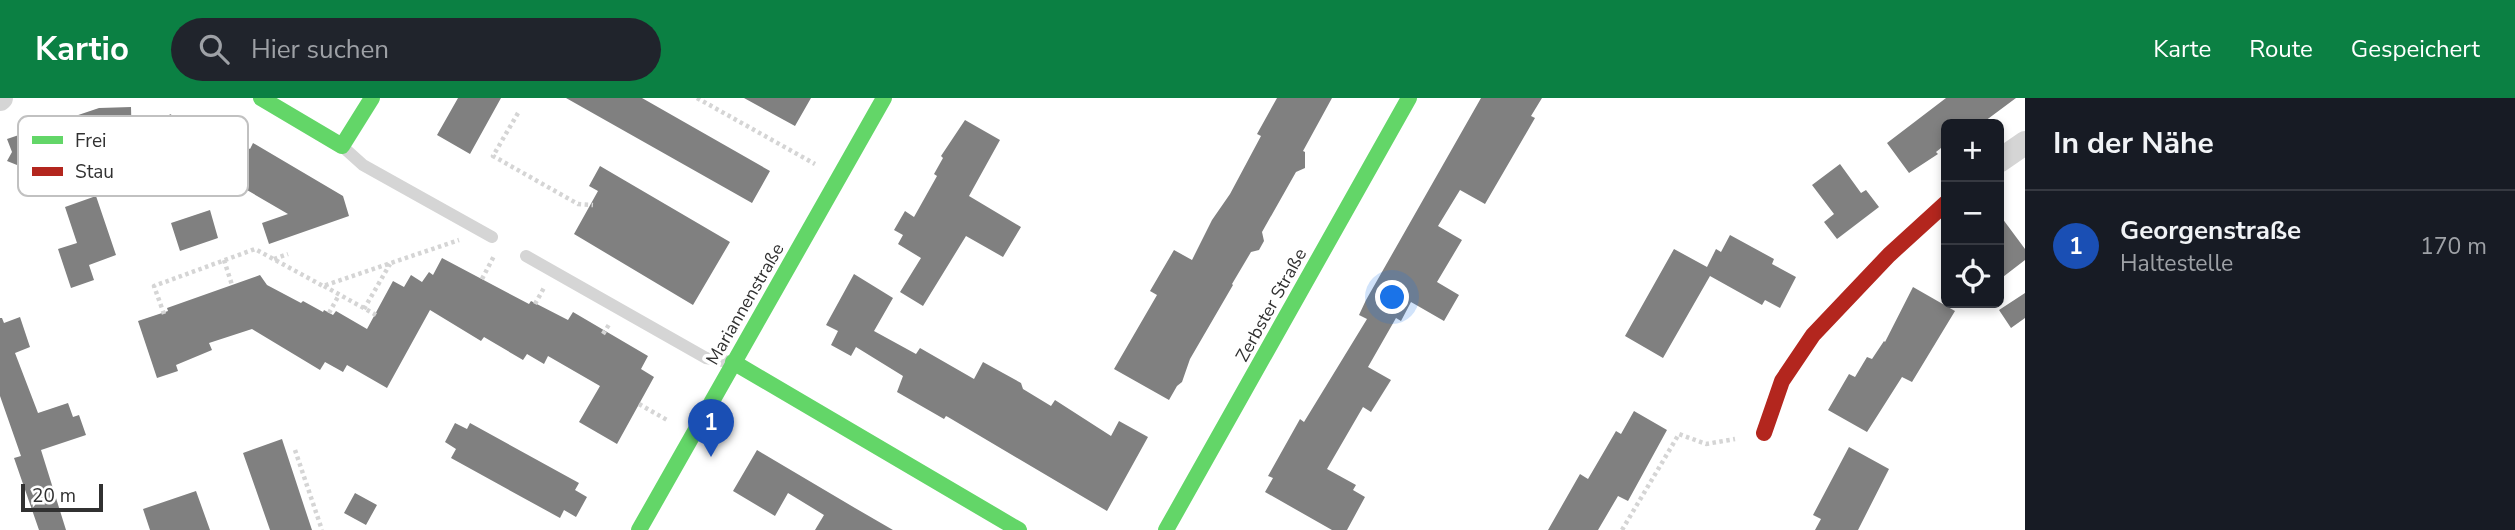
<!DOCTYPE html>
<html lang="de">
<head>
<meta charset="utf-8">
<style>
	body { margin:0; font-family:"Nunito Sans",sans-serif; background:#20242c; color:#f1f3f6 }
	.controls { position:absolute; right:21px; top:21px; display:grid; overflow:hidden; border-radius:10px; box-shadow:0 4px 10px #0003 }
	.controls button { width:63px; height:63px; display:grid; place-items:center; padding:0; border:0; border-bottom:2px solid #363941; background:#171b24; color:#f1f3f6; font:35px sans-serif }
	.scale { position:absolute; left:21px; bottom:18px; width:82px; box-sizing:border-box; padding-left:7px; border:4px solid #313131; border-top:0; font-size:19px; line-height:24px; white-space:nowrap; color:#313131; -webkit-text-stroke:5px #fff; paint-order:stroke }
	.you { position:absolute; left:1393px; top:200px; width:24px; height:24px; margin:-18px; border:5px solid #fff; border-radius:50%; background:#1a73e8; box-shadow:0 0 0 10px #1a73e833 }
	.badge { display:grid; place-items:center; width:46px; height:46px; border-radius:50%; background:#0b8043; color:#fff; font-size:23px; font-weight:700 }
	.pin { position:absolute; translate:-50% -58px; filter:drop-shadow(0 2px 4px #0008) }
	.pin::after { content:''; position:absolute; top:37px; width:24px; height:21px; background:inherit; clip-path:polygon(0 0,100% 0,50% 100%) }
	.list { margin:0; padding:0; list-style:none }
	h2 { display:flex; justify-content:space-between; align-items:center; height:91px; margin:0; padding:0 28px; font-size:30px }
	h2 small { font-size:23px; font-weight:400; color:#9ea1a6 }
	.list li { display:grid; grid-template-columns:46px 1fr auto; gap:21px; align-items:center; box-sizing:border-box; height:112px; padding:0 28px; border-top:2px solid #363941 }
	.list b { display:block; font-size:26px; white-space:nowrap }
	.list p { margin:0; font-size:23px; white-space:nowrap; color:#9ea1a6 }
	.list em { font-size:23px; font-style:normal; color:#9ea1a6 }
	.icon { flex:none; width:38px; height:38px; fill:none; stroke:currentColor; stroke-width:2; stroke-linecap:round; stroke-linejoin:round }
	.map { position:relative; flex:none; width:2025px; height:432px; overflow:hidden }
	header { display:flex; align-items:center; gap:42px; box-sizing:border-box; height:98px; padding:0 35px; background:#0b8043; color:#fff }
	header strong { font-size:33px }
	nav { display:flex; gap:38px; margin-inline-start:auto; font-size:24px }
	.search { width:490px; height:63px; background:#20242c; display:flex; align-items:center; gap:18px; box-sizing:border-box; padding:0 24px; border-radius:38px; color:#9ea1a6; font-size:26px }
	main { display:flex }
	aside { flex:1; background:#171b24 }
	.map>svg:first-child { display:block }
	.building { fill:#808080 }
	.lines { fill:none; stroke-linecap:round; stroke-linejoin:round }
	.path { stroke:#d5d5d5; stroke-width:4.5; stroke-dasharray:3.5 3.5; stroke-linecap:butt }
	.lane { stroke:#d5d5d5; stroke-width:12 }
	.street { stroke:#d5d5d5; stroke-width:24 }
	.fast { stroke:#63d668; stroke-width:16 }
	.jam { stroke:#b3261e; stroke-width:16 }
	.labels { text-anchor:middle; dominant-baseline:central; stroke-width:7; stroke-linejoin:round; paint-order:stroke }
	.street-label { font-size:18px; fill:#313131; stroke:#fff }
	.key { fill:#fff; stroke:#c1c1c1; stroke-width:2 }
	.key-label { font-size:19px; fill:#313131 }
</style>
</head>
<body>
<header>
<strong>Kartio</strong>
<div class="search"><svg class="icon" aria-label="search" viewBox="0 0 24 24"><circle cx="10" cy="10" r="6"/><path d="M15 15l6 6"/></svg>Hier suchen</div>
<nav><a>Karte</a><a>Route</a><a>Gespeichert</a></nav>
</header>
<main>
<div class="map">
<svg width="2025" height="432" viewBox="0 0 2025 432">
	<rect width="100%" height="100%" fill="#fff"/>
	<path class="building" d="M458,0H501L470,56L437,37Z
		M566,0H642L770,73L752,105Z
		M744,0H811L795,28Z
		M1277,0H1332L1303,53L1305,54V70L1296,74L1262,134L1264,143L1259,152L1251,154L1232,186L1233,187L1190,261L1182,284L1177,288L1169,302L1114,271L1157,197L1150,193L1174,152L1192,162L1212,122L1230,96L1261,38L1257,36Z
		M1481,0H1542L1531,18L1535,20L1485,106L1460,92L1438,128L1462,142L1437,184L1459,197L1444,223L1411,204L1401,223L1396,220L1368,269L1391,282L1371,314L1363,309L1327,371L1356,387L1353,392L1365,399L1347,432H1332L1265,394L1273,380L1268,378L1300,321L1304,324L1367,221L1359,217L1366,202Z
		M1946,0H2016L1981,26H1946V46L1936,54L1938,56L1909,75L1887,45Z
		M131,9L132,49L64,51L69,63L33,75L32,71L19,75L17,67L7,63L12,54L7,41L99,10Z
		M170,16L195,31L201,21L250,51L253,45L343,98L349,118L269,146L262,125L288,116L192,60L194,64L157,39Z
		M965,22L1000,42L969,98L1021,129L1003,159L966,138L923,208L900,194L921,160L898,146L903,137L894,132L905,113L914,119L937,78L934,76L943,60L941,58Z
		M1840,66L1861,95L1866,92L1879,109L1837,141L1824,124L1834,116L1812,87Z
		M600,68L730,144L693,207L574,136L598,93L589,88Z
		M96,98L116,157L89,167L94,182L71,190L58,151L77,145L65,109Z
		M210,112L218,140L180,153L171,125Z
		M1999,116L2025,151V162L1999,182Z
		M1730,137L1774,161L1772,166L1796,179L1780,210L1765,202L1762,207L1710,178L1663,260L1625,238L1674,151L1707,169L1716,151L1721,154Z
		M442,160L529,206L531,203L568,222L573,214L648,258L641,271L654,279L617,346L579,324L600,288L548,258L544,266L527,256L523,262L484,239L481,243L430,212L387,290L347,267L343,274L325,264L320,272L252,231L209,245L212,252L176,267L178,273L157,280L138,223L168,213L167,210L260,177L267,187L301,205L303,203L323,214L324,212L333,217L336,213L367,231L393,183L404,189L411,177L422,184L429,174L433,177Z
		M854,176L893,200L874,233L916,256L920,250L974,281L983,264L1021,285L1023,291L1051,308L1055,302L1111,338L1119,323L1148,339L1107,413L948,319L946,318L944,321L897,294L903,278L856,249L851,258L831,247L838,233L826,227Z
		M1913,189L1955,213L1912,284L1902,279L1867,334L1828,312L1849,276L1855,279L1867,259L1872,261L1884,243L1885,244Z
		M2025,195V220L2011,230L1999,212Z
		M20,219L30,249L15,255L38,315L68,305L73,319L79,317L86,337L41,352L66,432H39L14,360L21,358L0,298V220H2L4,225Z
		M1634,313L1667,332L1628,403L1618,398L1598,432H1548L1580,376L1588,381L1616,333L1621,336Z
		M455,325L467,331L470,325L579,385L575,392L587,399L576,419L564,412L560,420L451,360L456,351L445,344Z
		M282,341L306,414L312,432H270L243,355Z
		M1849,349L1889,371L1858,432H1815L1821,421L1813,417Z
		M757,352L855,410L893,432H815L824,417L788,395L775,418L733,393Z
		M196,393L210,432H150L143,411Z
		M355,395L377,407L366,427L344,415Z"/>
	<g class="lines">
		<path class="path" d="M697,0L815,66
			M518,15L493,58L578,106L593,107
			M274,161L288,156
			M224,162L232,187
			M482,181L494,158
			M324,188L378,218
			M535,206L545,188
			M364,211L390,166
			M329,215L339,197
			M164,216L154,188L255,151L323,188L459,142
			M603,236L610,225
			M639,306L667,322
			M295,352L322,432
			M1622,432L1679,336L1706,346L1735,341"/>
		<path class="lane" d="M343,49L363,67L492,139
			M526,158L706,260L729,264"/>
		<path class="street" d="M0,1L1,0
			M1999,63L2025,45"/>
		<path class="fast" d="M261,0L342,48L372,0
			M733,264L1019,432
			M639,432L884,0
			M1166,432L1409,0"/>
		<path class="jam" d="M1764,335L1782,283L1813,237L1889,157L1946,105"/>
	</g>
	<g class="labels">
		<g class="street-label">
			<text transform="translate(745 206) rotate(-60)">Mariannenstraße</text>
			<text transform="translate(1271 207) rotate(-61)">Zerbster Straße</text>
		</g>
	</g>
	<rect x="18" y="18" width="230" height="80" rx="10" class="key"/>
	<rect x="32" y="38" width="31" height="8" fill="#63d668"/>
	<rect x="32" y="69" width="31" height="9" fill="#b3261e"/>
	<g class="key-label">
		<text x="75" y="49">Frei</text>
		<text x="75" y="80">Stau</text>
	</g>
</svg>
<div class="controls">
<button>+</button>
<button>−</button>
<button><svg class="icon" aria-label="locate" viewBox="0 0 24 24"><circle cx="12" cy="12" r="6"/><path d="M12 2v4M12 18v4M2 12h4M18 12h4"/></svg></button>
</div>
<div class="scale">20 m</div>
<div class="you"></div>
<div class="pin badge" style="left:711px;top:359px;background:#1a4fb4">1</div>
</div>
<aside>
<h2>In der Nähe<small></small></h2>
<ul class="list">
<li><span class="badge" style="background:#1a4fb4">1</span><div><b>Georgenstraße</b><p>Haltestelle</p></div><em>170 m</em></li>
</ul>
</aside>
</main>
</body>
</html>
